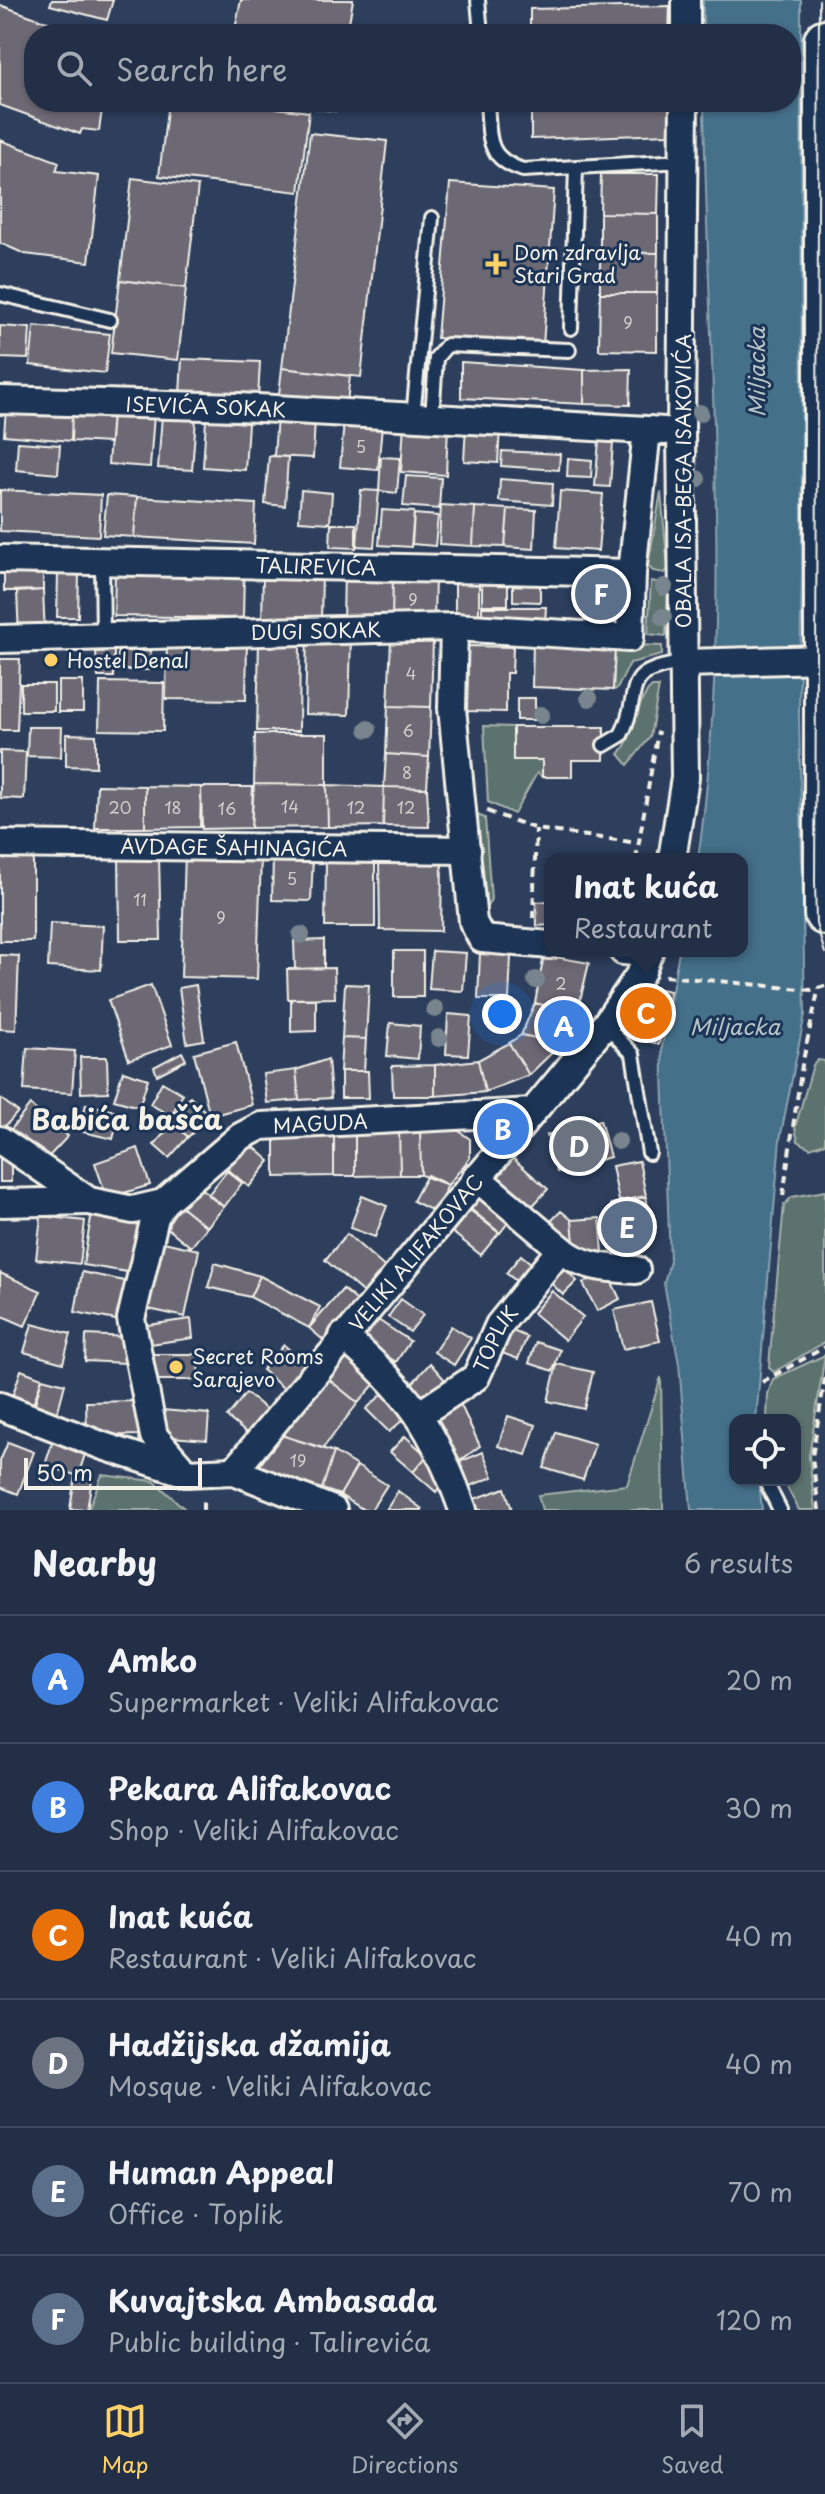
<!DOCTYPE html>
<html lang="en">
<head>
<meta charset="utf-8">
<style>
	body { margin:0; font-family:"Playpen Sans",sans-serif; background:#2a374d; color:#f1f3f6 }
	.controls { position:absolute; right:24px; bottom:24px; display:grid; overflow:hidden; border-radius:16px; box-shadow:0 2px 6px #0004 }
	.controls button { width:72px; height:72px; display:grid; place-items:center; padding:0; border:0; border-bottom:2px solid #3f4a5f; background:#222f46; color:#f1f3f6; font:40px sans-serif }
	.scale { position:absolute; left:24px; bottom:20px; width:178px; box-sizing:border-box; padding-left:8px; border:4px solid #f4f1e8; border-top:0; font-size:22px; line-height:28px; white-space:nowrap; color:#f4f1e8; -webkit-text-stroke:6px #1d3557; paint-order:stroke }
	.you { position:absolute; left:502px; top:1014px; width:28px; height:28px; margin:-20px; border:6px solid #fff; border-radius:50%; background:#1a73e8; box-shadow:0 0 0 12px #1a73e833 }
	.badge { display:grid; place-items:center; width:52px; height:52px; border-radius:50%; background:#ffd166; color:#fff; font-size:26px; font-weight:700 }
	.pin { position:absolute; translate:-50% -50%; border:4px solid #fff; box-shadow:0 2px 8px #0006 }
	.popup { position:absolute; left:544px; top:853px; width:204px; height:104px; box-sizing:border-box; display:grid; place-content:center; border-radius:16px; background:#222f46; filter:drop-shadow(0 2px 6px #0005); font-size:26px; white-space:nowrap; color:#a2a9b3 }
	.popup b { font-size:30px; color:#f1f3f6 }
	.popup::after { content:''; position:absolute; left:50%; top:100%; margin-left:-16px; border:16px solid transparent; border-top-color:#222f46 }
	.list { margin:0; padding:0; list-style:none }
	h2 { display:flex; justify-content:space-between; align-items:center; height:104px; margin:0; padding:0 32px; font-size:34px }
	h2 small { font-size:26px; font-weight:400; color:#a2a9b3 }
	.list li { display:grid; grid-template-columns:52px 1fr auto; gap:24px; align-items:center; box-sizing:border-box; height:128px; padding:0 32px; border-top:2px solid #3f4a5f }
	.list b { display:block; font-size:30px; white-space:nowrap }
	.list p { margin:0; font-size:26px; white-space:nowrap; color:#a2a9b3 }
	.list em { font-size:26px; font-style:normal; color:#a2a9b3 }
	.icon { flex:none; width:44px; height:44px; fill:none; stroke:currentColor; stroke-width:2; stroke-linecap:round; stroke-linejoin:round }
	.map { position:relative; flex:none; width:825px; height:1510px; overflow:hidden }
	.search { position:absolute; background:#222f46; box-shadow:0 2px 6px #0004; left:24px; right:24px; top:24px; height:88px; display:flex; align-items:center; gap:20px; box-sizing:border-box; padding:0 28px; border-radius:32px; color:#a2a9b3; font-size:30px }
	.sheet { height:872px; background:#222f46 }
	nav { display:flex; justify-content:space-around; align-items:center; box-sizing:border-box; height:112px; border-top:2px solid #3f4a5f; background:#222f46; font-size:22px; color:#a2a9b3 }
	nav a { display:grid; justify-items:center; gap:4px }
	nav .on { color:#ffd166 }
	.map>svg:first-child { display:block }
	.green { fill:#5b726e; stroke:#a8b2ab; stroke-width:2 }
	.water { fill:#446f8a; stroke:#8aa3b0; stroke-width:2 }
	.building { fill:#6c6975; stroke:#f4f1e8; stroke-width:2 }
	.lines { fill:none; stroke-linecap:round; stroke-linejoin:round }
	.service-casing { stroke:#f4f1e8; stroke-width:18 }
	.minor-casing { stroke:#f4f1e8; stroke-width:32 }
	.primary-casing { stroke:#f4f1e8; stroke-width:46 }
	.path { stroke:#f4f1e8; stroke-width:4; stroke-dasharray:8 6; stroke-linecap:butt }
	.service { stroke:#1d3557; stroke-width:12 }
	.minor { stroke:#1d3557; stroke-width:26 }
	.primary { stroke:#1d3557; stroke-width:40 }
	.tram { stroke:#f4f1e8; stroke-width:2 }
	.tree { fill:#79858e }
	.poi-dot { fill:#ffd166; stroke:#1d3557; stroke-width:3 }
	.labels { text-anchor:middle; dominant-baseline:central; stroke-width:6; stroke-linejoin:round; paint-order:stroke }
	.number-label { font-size:16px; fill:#d2cfcb }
	.poi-label { font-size:20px; fill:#f4f1e8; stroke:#1d3557; text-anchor:start }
	.street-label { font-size:20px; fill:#f4f1e8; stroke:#1d3557 }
	.water-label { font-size:22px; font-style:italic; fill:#b6c4c7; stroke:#1d3557 }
	.district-label { font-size:28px; font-weight:bold; fill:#f4f1e8; stroke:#1d3557 }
</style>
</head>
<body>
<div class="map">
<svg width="825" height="1510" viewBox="0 0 825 1510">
	<rect width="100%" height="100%" fill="#2d3f5d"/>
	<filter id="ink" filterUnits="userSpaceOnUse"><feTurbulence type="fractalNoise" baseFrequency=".0125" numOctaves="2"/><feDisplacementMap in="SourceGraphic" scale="16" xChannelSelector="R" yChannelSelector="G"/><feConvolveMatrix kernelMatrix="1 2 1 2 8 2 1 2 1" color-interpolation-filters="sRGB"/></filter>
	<g filter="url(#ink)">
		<path class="green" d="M661,492L668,569L665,573L653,571L648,566Z
			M651,581L668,584L666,636L648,634Z
			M615,644L662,646V655L630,663L617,689L613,690Z
			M652,687H659L650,737L628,765L619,754C638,732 635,701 652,687Z
			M484,726L513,727V760H542V777L537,773L514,814L488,802Z
			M477,815L485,818L491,899L486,909Z
			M818,1060L825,1061V1143L810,1148L798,1141L795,1128L813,1065Z
			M825,1191V1342L774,1372L769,1368L770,1354L784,1205L792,1197Z
			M825,1355L809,1456L815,1510H799L783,1480H795V1420H767L768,1394L773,1379Z
			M661,1377L663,1510H542L538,1495L627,1485Z
			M102,1475L154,1481L186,1510H88Z"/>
		<path class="water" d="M703,0H801L802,574L799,712L805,1014L780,1139L756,1420H735V1480H759L762,1510H691L679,1364L664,1283L670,1261L662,1047L679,951H742V859H698C734,611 707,352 704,102H791V34H703Z"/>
		<path class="building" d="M52,0H113L107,20L50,5Z
			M241,0H353L347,34H234Z
			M0,5L81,34H34V102H103L99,131L82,129L80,134L0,105Z
			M670,6L669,34H530V9Z
			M168,102H224L309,112L299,192L159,176Z
			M276,102H337L335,111Z
			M531,102H669V134L531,139Z
			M310,133L387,141L361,377L282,368Z
			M0,140L59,162L56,171L99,176L89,262L25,254L0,243Z
			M601,174H659L658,214L600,213Z
			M132,178L198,186L186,288L120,280Z
			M450,183L554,190L543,346L437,338Z
			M600,213L658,214V253L600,252Z
			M600,252L658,253L657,293H600Z
			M120,280L186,288L178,360L111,353Z
			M600,293H657V351L599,350Z
			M0,326L30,328L28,359L0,358Z
			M34,326L110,334L105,373L30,365Z
			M182,359L260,362L258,398L180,394Z
			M461,362L584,370V404L461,398Z
			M282,368L350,376L346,411L278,403Z
			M631,369L630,405L584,404V370Z
			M6,408L72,411L71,441L4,435Z
			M72,411L112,412L110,443L71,441Z
			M112,412L154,415L150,467L108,464Z
			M162,415L196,418L192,470L158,468Z
			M277,416L315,418L313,458L274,456Z
			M206,420L248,423L245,470L203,467Z
			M344,422L382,425L378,470L340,467Z
			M404,423L448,425L446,475L401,472Z
			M466,425L500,427L498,463L464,461Z
			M599,441L613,442L610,487L595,486Z
			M18,442L60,445L58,474L16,470Z
			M502,451L560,454L559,470L501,466Z
			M269,456L288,457L285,506L265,504Z
			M381,457L400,458L397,493L379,491Z
			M568,458L592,460L591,478L567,477Z
			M406,476L441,478L439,509L403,506Z
			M500,479L553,483L552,505L499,501Z
			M0,490L101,495L99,536L0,531Z
			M301,490L332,493L330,523L299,521Z
			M361,490L379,491L374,547L357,546Z
			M560,491L603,494L598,551L556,548Z
			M107,495L137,497L134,537L103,535Z
			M137,497L256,504L254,544L134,537Z
			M441,505L475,507L473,546L439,544Z
			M475,507L508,509L505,547L473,546Z
			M508,509L536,510L534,549L505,547Z
			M382,510L414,512L411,547L379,545Z
			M414,514L438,516L435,546L412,544Z
			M331,524H356V548L330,547Z
			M4,564L43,565V590L4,591Z
			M115,570L244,571L243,618L114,616Z
			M263,572L322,573L321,622L262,621Z
			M58,573H79L78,617H57Z
			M344,573L393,574L392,622L343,621Z
			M393,574L435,576L434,623L392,622Z
			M482,576H508V605H482Z
			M455,577L479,578V624L455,623Z
			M513,583H540V602L513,601Z
			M43,590L45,635L19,636L17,592Z
			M482,607H546L545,623L482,622Z
			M307,635L351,636L349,715L305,714Z
			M167,638L247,639L246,700L166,699Z
			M391,639L433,640L431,707L388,706Z
			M259,640L300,641L299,731H257Z
			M533,641L615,644L613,690L532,687Z
			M468,646L513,647L512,673H506V712L467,711Z
			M114,651V677H98L96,652Z
			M118,651H151L150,670H118Z
			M0,659H20L17,730H0Z
			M58,681H83V712H58Z
			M100,682L164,683L163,731L99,730Z
			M21,684H54V711H21Z
			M517,698H535V720H517Z
			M388,706L431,707L429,757L386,754Z
			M28,727H62L61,757L27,756Z
			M513,727H604V760H572V777H542V760H513Z
			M66,734L96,735V767L66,766Z
			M255,734H327V785L254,784Z
			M0,751L26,752L24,799L0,798Z
			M386,754L429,757L427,788L384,787Z
			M254,784L327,785L328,827L251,828Z
			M97,785L145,786V828H95Z
			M327,785L384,787L383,826L328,827Z
			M145,786L201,787L200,827L145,828Z
			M201,787H253L251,828L202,829Z
			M384,787L427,788L429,827L383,826Z
			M0,849H33V941H0Z
			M185,854L261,856L257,979L181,977Z
			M159,857L161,940H120L119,858Z
			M273,857H313L311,901L272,900Z
			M326,861H375V927H325Z
			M379,861H442L441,931L380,930Z
			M550,901V925L537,926L536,902Z
			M50,923L103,926L101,970L48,967Z
			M324,940V968L295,969L294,941Z
			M394,951H423V997H394Z
			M432,951L466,953L463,991L429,989Z
			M480,953L511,956L509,999H478Z
			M0,955L19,956L16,1030L0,1029Z
			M544,955L589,963L577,1013L535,1003Z
			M334,968L335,998L288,999L287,969Z
			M345,984L369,985L366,1039L342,1038Z
			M151,985L172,1045L129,1060L108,1000Z
			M196,985L204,1040L187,1043L179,988Z
			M640,985L670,991L659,1044L620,1034L634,989Z
			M291,999H316V1031L291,1032Z
			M535,1003L577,1013L562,1043L521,1035Z
			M448,1014L471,1016L468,1055L446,1054Z
			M390,1023L420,1026L418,1059L387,1056Z
			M521,1035L562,1043L529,1075L509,1043Z
			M342,1038L366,1039L364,1071H340Z
			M236,1042L252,1105L210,1116L194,1053Z
			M509,1043L529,1075L485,1092L478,1060Z
			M27,1048L75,1051L72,1093L24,1090Z
			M182,1052L186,1060L157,1075L154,1067Z
			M80,1057H107L108,1092L81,1093Z
			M328,1059L331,1098L299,1100L296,1070Z
			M478,1060L485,1092L435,1096V1065Z
			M435,1065V1096H393L392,1066Z
			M296,1070L299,1100L267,1103L263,1074Z
			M123,1071L148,1079L139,1107L114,1100Z
			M341,1071H368L369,1098H341Z
			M162,1082L183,1094L171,1116L150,1104Z
			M190,1097L210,1116L188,1137L169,1118Z
			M0,1098L18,1112L0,1132Z
			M86,1104L120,1112L113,1139L79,1131Z
			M30,1105L68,1136L42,1164L6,1136Z
			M580,1116L583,1125L600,1120L610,1157L557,1172L547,1135L572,1128L569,1119Z
			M173,1123L188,1137L169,1158L154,1145Z
			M452,1126L470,1139V1158L448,1185L421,1175L420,1128Z
			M399,1128H420L421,1175H400Z
			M399,1128L400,1175L355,1176V1129Z
			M355,1129V1176H334V1130Z
			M334,1130V1176L275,1177V1131Z
			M247,1141L270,1161L249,1187L225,1167Z
			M138,1148L150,1185L107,1198L95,1163Z
			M0,1153L11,1161V1182H0Z
			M509,1155L548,1189L527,1212L489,1178Z
			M639,1161L646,1196L619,1201L612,1166Z
			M227,1171L242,1183L224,1207L208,1195Z
			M427,1175L448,1185L435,1212L413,1201Z
			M198,1186L224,1207L207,1227L181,1206Z
			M480,1190L513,1216L500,1233L467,1206Z
			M362,1196L387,1206L375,1237L350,1228Z
			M646,1197L651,1222L616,1229L611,1204Z
			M93,1206L143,1215L134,1273L83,1265Z
			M181,1206L207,1227L191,1247L165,1226Z
			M470,1210L499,1233L481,1255L452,1232Z
			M561,1211L572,1220L575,1254L543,1229Z
			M41,1216L85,1221L80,1264L36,1259Z
			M600,1218L603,1252L575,1254L572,1220Z
			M347,1234L389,1271L367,1296L325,1260Z
			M159,1241L199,1250L185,1317L144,1308Z
			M521,1255L538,1269L524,1287L506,1273Z
			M215,1263L260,1276L250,1297L208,1287Z
			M561,1265L577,1281L563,1295L547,1279Z
			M82,1272L129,1282L121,1321L75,1312Z
			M607,1272L620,1299L597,1311L583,1283Z
			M0,1273L41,1291L25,1326L0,1315Z
			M260,1276L320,1307L309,1328L250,1297Z
			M343,1289L362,1305L328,1344L309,1328Z
			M552,1291L583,1317L565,1340L533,1313Z
			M401,1299L423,1315L410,1332L388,1317Z
			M651,1302L660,1341L623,1349L614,1310Z
			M375,1318L410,1341L396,1362L361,1339Z
			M191,1319L193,1338L143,1345L140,1326Z
			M32,1324L71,1334L63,1363L24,1352Z
			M451,1326L471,1338L454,1365L434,1352Z
			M503,1327L527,1337L518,1359L494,1350Z
			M86,1335L128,1337L126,1363L85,1361Z
			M536,1342L560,1350L553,1371L529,1363Z
			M284,1345L309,1367L288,1392L262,1370Z
			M154,1354H199L198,1380H154Z
			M349,1354L378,1380L358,1403L327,1378Z
			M430,1363L453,1389L427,1405L410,1386Z
			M557,1364L593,1372L584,1409L548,1401Z
			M21,1370L42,1378L31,1411L10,1403Z
			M42,1378L65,1384L56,1418L33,1411Z
			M327,1378L358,1403L323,1448L281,1435Z
			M388,1389L412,1412L389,1432L366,1409Z
			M246,1393L268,1411L249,1435L227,1417Z
			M457,1397L480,1446L457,1463L429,1416Z
			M139,1401L140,1435L87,1436L86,1402Z
			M162,1410L209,1414L207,1440L160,1436Z
			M508,1416L536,1425L526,1455L498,1446Z
			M556,1432L595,1444L583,1480L544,1468Z
			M55,1434L88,1445L78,1476L45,1465Z
			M281,1435L334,1452L322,1489L258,1468Z
			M405,1436L427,1456L413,1472L390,1452Z
			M8,1442L34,1452L18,1494L0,1487V1461Z
			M334,1452L357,1466L340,1495L322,1489Z
			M483,1452L493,1477L465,1488L457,1463Z
			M427,1456L446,1478L436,1492L413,1472Z
			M357,1466L387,1485L371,1510H364L340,1495Z
			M75,1476L92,1479L87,1510L70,1509Z
			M505,1488L512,1510H478L474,1499Z
			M398,1491L422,1509V1510H386Z"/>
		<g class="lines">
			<g class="service-casing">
				<path id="service" d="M478,0L481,34
					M487,102C490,137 485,158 523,170L683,161
					M0,294L110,320
					M571,328L576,167
					M413,417L432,218
					M432,418L436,358L447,345L569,350
					M102,560L103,637
					M604,745L621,735C644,691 616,671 685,663
					M605,1025L633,1054L649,1153
					M765,1480L780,1510"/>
			</g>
			<g class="minor-casing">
				<g id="minor">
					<path d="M686,34V0"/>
					<path id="s1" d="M0,400L239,407L665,431"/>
					<path id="s2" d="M0,559L632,573"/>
					<path d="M454,627L452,708L473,922L482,939L550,945"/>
					<path id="s3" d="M0,639L454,627L630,638L632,573L647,430"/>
					<path d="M685,663L825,659"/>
					<path id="s4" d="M0,844L467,850"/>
					<path d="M672,859L685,778L681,432L684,102"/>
					<path d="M623,951L649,953"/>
					<path id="s5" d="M0,1140L89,1201L133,1210L163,1203L240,1137L261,1126L532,1112"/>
					<path d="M476,1177L561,1249"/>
					<path d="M0,1203L89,1201"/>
					<path d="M163,1203L155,1217L131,1319L154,1436L186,1473"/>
					<path d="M343,1336C409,1392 434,1428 463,1510"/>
					<path d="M0,1406L103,1446L186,1473L234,1471L333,1510"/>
					<path id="s6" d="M420,1414L476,1377L499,1325L561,1249C582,1268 609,1268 636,1270"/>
					<path id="s7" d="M234,1471L605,1025L642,971L649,951"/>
				</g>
			</g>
			<g class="primary-casing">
				<path id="primary" d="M825,40V914"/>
			</g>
			<path class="path" d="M487,811L536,829L638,843
				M636,859L658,731
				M533,918L536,829
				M665,976L811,990L825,986
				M783,1196L802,1065L819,987
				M762,1382L825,1347
				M203,1510V1496
				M819,1510L812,1457L825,1378"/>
			<use href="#service" class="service"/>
			<use href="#minor" class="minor"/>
			<use href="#primary" class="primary"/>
			<path class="tram" d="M819,0L815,881L816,924L825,953"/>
		</g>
		<g class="tree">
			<circle cx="700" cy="413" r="9"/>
			<circle cx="697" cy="479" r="9"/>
			<circle cx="664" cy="587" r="9"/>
			<circle cx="663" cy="617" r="9"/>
			<circle cx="589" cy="698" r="9"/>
			<circle cx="541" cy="715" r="9"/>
			<circle cx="368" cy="729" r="9"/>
			<circle cx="301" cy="935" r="9"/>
			<circle cx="536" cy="980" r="9"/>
			<circle cx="435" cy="1009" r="9"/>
			<circle cx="439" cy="1038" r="9"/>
			<circle cx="618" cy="1141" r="9"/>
		</g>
	</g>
	<g class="poi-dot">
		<path d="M492 252h8v8h8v8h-8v8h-8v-8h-8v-8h8z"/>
		<circle cx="51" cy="660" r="8"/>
		<circle cx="176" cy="1367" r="8"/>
	</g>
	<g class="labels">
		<g class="number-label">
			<text x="628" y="322">9</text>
			<text x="361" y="446">5</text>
			<text x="413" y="599">9</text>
			<text x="411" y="673">4</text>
			<text x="408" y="730">6</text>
			<text x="407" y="772">8</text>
			<text x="290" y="806">14</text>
			<text x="120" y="807">20</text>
			<text x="173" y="807">18</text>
			<text x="356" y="807">12</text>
			<text x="406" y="807">12</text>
			<text x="227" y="808">16</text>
			<text x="292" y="878">5</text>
			<text x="140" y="899">11</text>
			<text x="221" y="917">9</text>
			<text x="561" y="983">2</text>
			<text x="298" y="1460">19</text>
		</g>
		<g class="poi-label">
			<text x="514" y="252">Dom zdravlja<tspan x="514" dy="23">Stari Grad</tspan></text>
			<text x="67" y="660">Hostel Denal</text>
			<text x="192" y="1356">Secret Rooms<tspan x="192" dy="23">Sarajevo</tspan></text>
		</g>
		<g class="street-label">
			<text stroke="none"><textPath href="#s1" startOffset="206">ISEVIĆA SOKAK</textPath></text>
			<text transform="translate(683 481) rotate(-90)">OBALA ISA-BEGA ISAKOVIĆA</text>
			<text stroke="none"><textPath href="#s2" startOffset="316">TALIREVIĆA</textPath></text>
			<text stroke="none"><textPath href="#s3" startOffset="316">DUGI SOKAK</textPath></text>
			<text stroke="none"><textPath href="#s4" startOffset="234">AVDAGE ŠAHINAGIĆA</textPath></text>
			<text stroke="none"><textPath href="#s5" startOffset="368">MAGUDA</textPath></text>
			<text stroke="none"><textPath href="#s7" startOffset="284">VELIKI ALIFAKOVAC</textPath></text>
			<text stroke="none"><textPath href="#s6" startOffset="110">TOPLIK</textPath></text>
		</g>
		<g class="water-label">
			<text transform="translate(755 372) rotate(-90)">Miljacka</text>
			<text x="735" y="1025">Miljacka</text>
		</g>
		<g class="district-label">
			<text x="127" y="1118">Babića bašča</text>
		</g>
	</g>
</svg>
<div class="controls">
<button><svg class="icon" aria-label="locate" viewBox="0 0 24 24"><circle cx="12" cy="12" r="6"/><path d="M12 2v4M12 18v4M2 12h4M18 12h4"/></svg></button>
</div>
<div class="scale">50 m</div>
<div class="you"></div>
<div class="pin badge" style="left:564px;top:1026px;background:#3f7fe0">A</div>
<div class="pin badge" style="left:503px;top:1129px;background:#3f7fe0">B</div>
<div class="pin badge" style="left:646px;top:1013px;background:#e8710a">C</div>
<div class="popup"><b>Inat kuća</b>Restaurant</div>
<div class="pin badge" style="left:579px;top:1146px;background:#6b7280">D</div>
<div class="pin badge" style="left:627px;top:1227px;background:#5c6f8a">E</div>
<div class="pin badge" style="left:601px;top:594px;background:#5c6f8a">F</div>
<div class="search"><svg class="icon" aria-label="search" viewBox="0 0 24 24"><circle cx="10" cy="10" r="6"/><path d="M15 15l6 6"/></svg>Search here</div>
</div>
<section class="sheet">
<h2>Nearby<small>6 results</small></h2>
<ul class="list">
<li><span class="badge" style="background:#3f7fe0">A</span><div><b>Amko</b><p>Supermarket · Veliki Alifakovac</p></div><em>20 m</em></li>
<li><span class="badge" style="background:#3f7fe0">B</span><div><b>Pekara Alifakovac</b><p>Shop · Veliki Alifakovac</p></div><em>30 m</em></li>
<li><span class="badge" style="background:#e8710a">C</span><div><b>Inat kuća</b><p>Restaurant · Veliki Alifakovac</p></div><em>40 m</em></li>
<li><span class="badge" style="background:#6b7280">D</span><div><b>Hadžijska džamija</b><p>Mosque · Veliki Alifakovac</p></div><em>40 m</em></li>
<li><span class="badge" style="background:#5c6f8a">E</span><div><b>Human Appeal</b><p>Office · Toplik</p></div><em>70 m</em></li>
<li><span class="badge" style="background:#5c6f8a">F</span><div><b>Kuvajtska Ambasada</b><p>Public building · Talirevića</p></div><em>120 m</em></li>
</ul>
</section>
<nav>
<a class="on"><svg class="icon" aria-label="map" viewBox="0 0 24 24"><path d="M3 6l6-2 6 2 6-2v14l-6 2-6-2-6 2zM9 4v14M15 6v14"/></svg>Map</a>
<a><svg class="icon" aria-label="directions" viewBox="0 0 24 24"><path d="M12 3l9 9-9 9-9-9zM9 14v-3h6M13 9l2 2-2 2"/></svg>Directions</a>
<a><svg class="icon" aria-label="saved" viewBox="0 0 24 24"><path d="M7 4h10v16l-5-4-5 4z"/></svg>Saved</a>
</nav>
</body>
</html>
